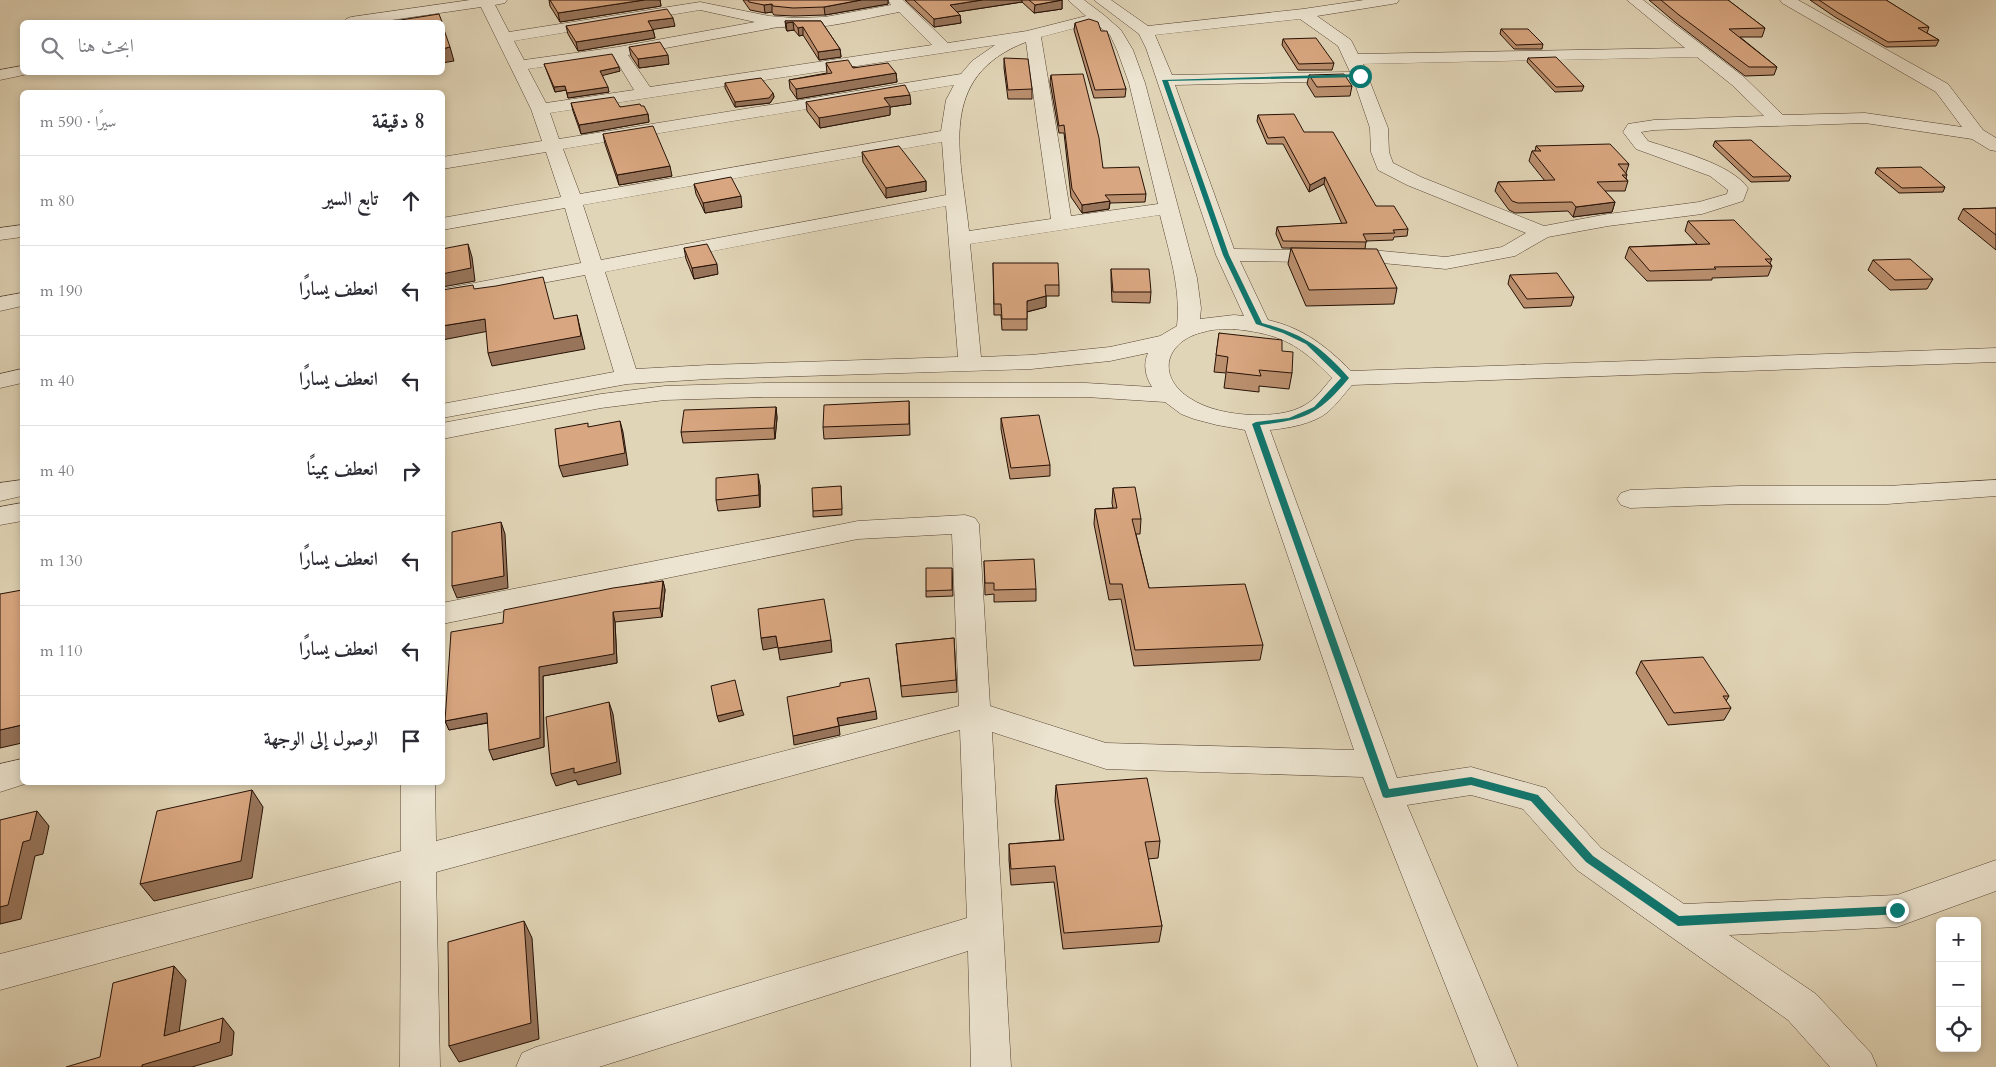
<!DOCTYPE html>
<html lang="ar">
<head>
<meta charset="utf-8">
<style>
	body { margin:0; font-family:Cardo,Amiri,serif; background:#f2f2f3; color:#2b2b33; direction:rtl }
	.controls { position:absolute; right:15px; bottom:15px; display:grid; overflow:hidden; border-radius:8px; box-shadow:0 2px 8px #0003 }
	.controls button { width:45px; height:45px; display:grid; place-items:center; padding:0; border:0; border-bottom:1px solid #e1e1e2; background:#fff; color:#2b2b33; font:25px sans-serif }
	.stop { position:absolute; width:15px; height:15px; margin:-11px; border:4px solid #0f766e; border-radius:50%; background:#fff }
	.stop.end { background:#0f766e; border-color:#fff; box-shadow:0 1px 5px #0008 }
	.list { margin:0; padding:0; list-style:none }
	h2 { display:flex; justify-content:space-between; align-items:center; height:65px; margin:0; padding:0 20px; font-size:21px }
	h2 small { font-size:16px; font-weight:400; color:#7c7c81 }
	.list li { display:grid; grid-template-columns:32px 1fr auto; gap:15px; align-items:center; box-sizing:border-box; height:90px; padding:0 20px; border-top:1px solid #e1e1e2 }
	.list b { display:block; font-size:19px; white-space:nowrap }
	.list em { font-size:16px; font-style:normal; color:#7c7c81 }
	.icon { flex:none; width:28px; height:28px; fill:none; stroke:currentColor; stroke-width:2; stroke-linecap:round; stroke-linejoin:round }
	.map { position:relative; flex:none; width:1996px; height:1067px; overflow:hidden; direction:ltr }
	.search { position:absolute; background:#fff; box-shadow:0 2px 8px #0003; left:20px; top:20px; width:425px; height:55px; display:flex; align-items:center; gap:12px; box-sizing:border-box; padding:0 18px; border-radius:8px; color:#7c7c81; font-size:19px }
	.panel { position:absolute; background:#fff; box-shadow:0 2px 8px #0003; left:20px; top:90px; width:425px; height:695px; border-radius:8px; direction:rtl }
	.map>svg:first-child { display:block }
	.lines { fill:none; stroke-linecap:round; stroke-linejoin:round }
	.minor-casing { stroke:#554232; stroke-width:1 }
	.minor { fill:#ece4d0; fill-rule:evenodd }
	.wall { fill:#ba8f6e; stroke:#261106 }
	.shaded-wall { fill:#97745a; stroke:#261106 }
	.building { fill:#d8a680; stroke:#261106 }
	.route { fill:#0f766e }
</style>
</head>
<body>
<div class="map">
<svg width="1996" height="1067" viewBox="0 0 1996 1067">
	<rect width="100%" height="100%" fill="#e1d5b7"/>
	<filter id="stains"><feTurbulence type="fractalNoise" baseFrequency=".004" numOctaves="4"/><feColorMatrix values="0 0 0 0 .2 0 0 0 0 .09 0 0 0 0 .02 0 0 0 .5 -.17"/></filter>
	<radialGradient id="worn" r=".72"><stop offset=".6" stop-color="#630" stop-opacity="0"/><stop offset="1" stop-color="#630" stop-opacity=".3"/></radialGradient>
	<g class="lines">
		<g class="minor-casing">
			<path id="minor" d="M470,0H507L505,3L495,5L509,32L700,2L769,16L794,18L825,17L891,5L888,0H903L948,43L1027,31L1086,16L1068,0H1084L1104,15L1121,30L1133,50L1145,83L1197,278L1201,308L1200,319L1234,315L1244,316L1216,255L1146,48L1139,34L1094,0H1111L1148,26L1303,9L1364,0H1399L1397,3L1392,4L1317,16L1351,40L1358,54L1685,48L1627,0H1643L1744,77L1783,115L1865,113L1962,127L1936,92L1782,3L1780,0H1798L1948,84L1983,130L1996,138V151L1990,150L1972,139L1865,123L1654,130L1641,132L1648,141C1677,151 1730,163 1748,188L1743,201L1702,214L1608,226L1548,237L1515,256L1446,269L1382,263L1240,261L1268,320C1303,328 1326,346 1351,371L1996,348V362L1352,385C1344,394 1337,404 1328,412C1313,424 1289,428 1270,430L1397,778L1471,767L1546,788L1601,848L1684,904L1897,895L1996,860V891L1897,927L1729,935L1816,994L1871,1053L1877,1067H1830L1788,1020L1577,870L1523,809L1471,795L1407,805L1518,1067H1478L1363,777L1106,769L992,732L1011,1067H971L968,951L599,1067H516L522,1053L536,1047L967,918L960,730L436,872L440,1067H400L401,881L0,990V954L401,851V782H435L436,841L959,706L952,534L858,539L442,624V603L858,521L965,515L975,518L979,524L990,706L1106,743L1354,750L1245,430L1217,425L1194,419L1181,414L1165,402L1086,397H767L665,400L601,408L442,439V423L601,394L665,386L767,383H1086L1152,387C1145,376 1143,364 1148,353L1110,361L1031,369L708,379L627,384L442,418V404L614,372L585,275L442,302V289L581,263L565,208L442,230V218L561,197L546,152L442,169V157L542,141L531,109L481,7L378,22H343L346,19L351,17ZM700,10L755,22L618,47L524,60L514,41ZM899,12L932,45L650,87L628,55L768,29C783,25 801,28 818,27C845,24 872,17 899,12ZM1300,19L1338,46L1350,72L1172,75L1155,35ZM1095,23L1110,35L1117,50L1129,83L1158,204L1071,216L1041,37ZM1026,42L1051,219L969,231C961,155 935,77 1026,42ZM995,45L972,61L961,74L559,139L550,113ZM614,57L634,90L546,103L528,69ZM1697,57L1732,85L1764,116L1654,120L1628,124L1623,132L1636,149L1710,176L1728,190L1727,194L1699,202L1608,214L1544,226L1421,177L1393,163L1389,152L1388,128L1363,64ZM1353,78L1370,128L1371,152L1378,170L1407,185L1526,233L1502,247L1446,257L1382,251L1234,249L1175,85L1346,81ZM954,85L946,100L941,131L580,194L563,149ZM942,142L946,195L601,260L583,205ZM946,206L958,357L708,365L636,369L605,272ZM1160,215C1169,252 1181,288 1177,326L1160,336L1110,347L1031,355L981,357L970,244ZM1234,329C1281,334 1299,344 1332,378C1324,387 1316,399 1305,405C1290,414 1271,415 1253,415C1231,414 1207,410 1188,397C1155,374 1167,340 1204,332C1213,329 1224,329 1234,329Z
				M22,66V72H29L28,74L0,80V70Z
				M22,225V237L0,240V228Z
				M22,293V306L0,311V297Z
				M22,369V383L0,388V374Z
				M22,480V496L0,501V483Z
				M1996,480V496L1887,504H1740L1630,508L1621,505L1617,499L1621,493L1630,490L1740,486H1887Z
				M22,503V521L0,525V507Z
				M22,759V782H31L0,792V764Z"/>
		</g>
		<use href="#minor" class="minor"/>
	</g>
	<path class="wall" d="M549,0H660L661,6L560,22L550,6Z
		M743,0H888V4L825,15L794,16L774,15L772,12L765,13L750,10Z
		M905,0H1062V9L1034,13L1022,2L957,12L960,15L961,23L934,27Z
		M1649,0H1728L1765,28L1762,37H1740L1777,67L1774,75L1745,76L1676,23Z
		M1810,0H1886L1929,27L1927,33L1939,40L1936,46L1886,47L1835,17Z
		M785,21H821L840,49L841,57L819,60L803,35L799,36L794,30L787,31L786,29Z
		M1075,23L1101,31L1126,89L1125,97L1094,98L1074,30Z
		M566,26H675L653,29L655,38L578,51L568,34Z
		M1501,29L1543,44L1542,49H1514L1500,34Z
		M1283,39L1334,63L1332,70H1298L1282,45Z
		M629,47L669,64L639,68L631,56Z
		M1004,58L1032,89V99H1008L1004,68Z
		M1528,58L1584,86L1582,91L1555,92L1527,62Z
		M826,63L896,73L897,82L797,99L790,89L789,80L827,73Z
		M544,64L620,71L602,75L609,92L568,98L566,90L555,92Z
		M1051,75L1103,168L1146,194L1145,202L1110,203L1109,209L1082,213L1071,197L1064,133H1059L1050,82Z
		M1309,75L1352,86L1350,96L1315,97L1307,84Z
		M725,83L773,93L774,97L770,103L735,107L725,88Z
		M806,102L911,104L890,107V115L820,128L807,111Z
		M571,103L620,107L648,114L649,122L581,134L573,111Z
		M1258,115L1304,132L1376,206L1408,229L1407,236L1394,237L1393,240L1366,241L1365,249L1282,248L1276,234L1277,227L1342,224L1324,184L1309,192L1283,144H1267L1257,121Z
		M603,134L672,176L619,185L605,144Z
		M1715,141L1791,176L1789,181L1751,182L1713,146Z
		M1536,146L1629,164L1626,173L1627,175L1626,178L1628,181L1625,191H1605L1615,202L1612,212L1573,217L1568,211L1515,213L1509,210L1495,191L1498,182L1545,181L1529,161L1532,151H1535Z
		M862,152L926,181V191L886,198L863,162Z
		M1877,168L1945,187L1943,192L1899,193L1875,173Z
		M694,184L742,207L705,213L696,194Z
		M1996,208V250L1958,219L1963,209Z
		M1688,221L1772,259L1770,263L1772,266L1768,276L1712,278V280L1647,281L1625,258L1629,247L1697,244L1685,231Z
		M684,248L718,274L694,279L686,259Z
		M1291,248L1397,288L1394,304L1306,306L1288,264Z
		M1873,260L1933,279L1927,289L1890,290L1868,270Z
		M993,263L1059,285V296H1046V307L1027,312V330H1002L1001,315H994Z
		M1111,269L1151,292L1150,303L1112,302L1111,279Z
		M1510,275L1574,297L1571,306L1524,308L1508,284Z
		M1219,333L1282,351L1292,373L1289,389L1259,386V392L1224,388L1226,373L1214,372Z
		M909,401L910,435L824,439L823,427Z
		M776,407L777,418L775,439L683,443L681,432Z
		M1001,418L1050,465V476L1010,479L1001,429Z
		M760,485V507L718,511L716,500Z
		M841,486L842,515L813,517V511Z
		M1113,488L1141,519L1140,534H1136L1149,588L1263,645L1260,660L1134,666L1121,599L1109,600L1094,524L1095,509L1113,508L1112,503Z
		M984,561L1036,589V601L994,602V594L985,595Z
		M952,568L953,596L926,597V591Z
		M663,581L665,590L662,617L615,622L617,663L543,676L544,747L493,760L488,723L449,730L445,721L503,623Z
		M954,638L957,692L902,697L896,644Z
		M1641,661L1729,696L1726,701L1731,708L1724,720L1668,725L1636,673Z
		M1056,785L1160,841L1158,858L1148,859L1162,926L1159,942L1063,949L1054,882L1011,885L1009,860V844L1060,840L1055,801Z"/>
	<path class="shaded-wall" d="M644,0H660L661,6L560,22L558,13Z
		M861,0H888V4L825,15L824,7Z
		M982,0H1022V2L950,13V5Z
		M1062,0V9L1034,13L1035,5Z
		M772,4V12L765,13L764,5Z
		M960,15L961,23L934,27V19Z
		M673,18L675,26L650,30L648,21Z
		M793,22L794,30L787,31L786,23Z
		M803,27V35L799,36L798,28Z
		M653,30L655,38L578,51L576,42Z
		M450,47L454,61L442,63V49Z
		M840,49L841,57L819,60L818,52Z
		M668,55L669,64L639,68L638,59Z
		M619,67L620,71L601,76L600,71Z
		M896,73L897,82L797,99L796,89Z
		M565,86L566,90L555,92L554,87Z
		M608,87L609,92L568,98L567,93Z
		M773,93L774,97L770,103L735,107V102Z
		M910,95L911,104L890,107V115L820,128L819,118L884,98Z
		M648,114L649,122L581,134L579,125Z
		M670,166L672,176L619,185L617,175Z
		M1325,177L1324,184L1309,192L1310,185Z
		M926,181V191L886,198V188Z
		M741,196L742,207L705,213L703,203Z
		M1110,201L1109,209L1082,213V205Z
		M1615,202L1612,212L1573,217L1576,207Z
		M468,244L472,257L475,281L442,287V274Z
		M717,264L718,274L694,279L692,268Z
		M1046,296V307L1026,312L1027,301Z
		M577,315L585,349L492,366L488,353Z
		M485,319L489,331L442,340V326Z
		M776,407L777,418L775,439L774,428Z
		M620,421L623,432L628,465L563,477L559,466Z
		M758,474L760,485V507L759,495Z
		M501,522L505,534L508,588L457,598L452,586Z
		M663,581L665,590L662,617L660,608Z
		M613,612L615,622L617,663L543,676L544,747L493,760L489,750L539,667Z
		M776,636L778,647L763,650L761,638Z
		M831,640L832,652L780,660L778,648Z
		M609,702L613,714L621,774L578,785L576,780L556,786L551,774Z
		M742,710L744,715L719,722L717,716Z
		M876,711L877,719L839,726L837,718Z
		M487,713L491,722L449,730L445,721Z
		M22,725V743L0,748V730Z
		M839,726L840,735L794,745L793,736Z
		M252,790L263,807L252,878L154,901L140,884Z
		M37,811L49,826L43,854L35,856L21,919L0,924V907L23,842Z
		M524,921L532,938L539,1039L459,1062L449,1046Z
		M174,966L186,980L177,1049L164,1036Z
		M223,1018L234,1032L232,1055L192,1067H142V1065Z"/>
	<path class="building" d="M550,0H644L558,13Z
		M748,0H861L824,7L793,8L773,6L772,4L764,5L749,2Z
		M914,0H982L950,5L960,15L934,19Z
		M1029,0H1062L1035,5Z
		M1661,0H1728L1765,28L1729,29L1777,67H1749L1679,15Z
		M1819,0H1886L1920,21L1929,27L1918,28L1939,40L1888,42L1837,12Z
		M667,9L673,18L648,21L653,30L576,42L566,26Z
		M439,14L442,22H395L394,21Z
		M1089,19L1098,22L1101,31H1107L1126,89L1095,90L1075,23Z
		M785,21H821L840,49L818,52L803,27L798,28L793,22L786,23Z
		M442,24L450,47L442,49Z
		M1501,29H1528L1543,44L1516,45Z
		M1316,38L1334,63L1299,64L1283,39Z
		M660,42L668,55L638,59L629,47Z
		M612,54L619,67L600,71L608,87L567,93L565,86L554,87L544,64Z
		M1556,57L1584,86L1556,87L1528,58Z
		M1004,58L1028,59L1032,89L1008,90Z
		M848,60L853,68L888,63L896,73L796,89L789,80L832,73L826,63Z
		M1083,74L1099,138L1103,168L1139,167L1146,194L1105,195L1110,201L1082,205L1072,189L1064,125L1059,126L1051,75Z
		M1344,74L1352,86L1317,87L1309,75Z
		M761,78L773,93L769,98L735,102L725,83Z
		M905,85L910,95L884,98L890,106L819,118L806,102Z
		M614,97L620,107L640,104L641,106H644L648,114L579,125L571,103Z
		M1294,114L1304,132H1333L1376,206H1394L1408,229L1393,230L1395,233L1363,234L1367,242L1283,241L1277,227L1347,223L1325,177L1310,185L1284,137L1268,138L1258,115Z
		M653,126L670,166L617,175L603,134Z
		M1751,140L1791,176L1753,177L1715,141Z
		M1610,144L1629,164H1618L1627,175H1622L1628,181L1597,182L1615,202L1576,207L1572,202L1518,203L1512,201L1498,182L1555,180L1532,151H1541L1536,146Z
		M899,146L926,181L886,188L862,152Z
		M1921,167L1945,187L1902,188L1877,168Z
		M731,177L741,196L703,203L694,184Z
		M1996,208V235L1963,209Z
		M1734,220L1772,259H1765L1772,266L1714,267L1716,269L1650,271L1629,247L1710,244L1688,221Z
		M468,244L471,268L442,274V249Z
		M707,244L717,264L692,268L684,248Z
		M1291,248L1377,249L1397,288L1309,290Z
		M1910,259L1933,279L1895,280L1873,260Z
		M993,263H1058L1059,285H1045L1046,296L1027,301V319H1002L1001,304H994Z
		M1111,269H1149L1151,292H1113Z
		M1557,273L1574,297L1527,299L1510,275Z
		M543,277L554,319L577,315L581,336L488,353L485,319L442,326V290L473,285L474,289L496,286Z
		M1219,333L1282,340V351L1293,352L1292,373L1259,370L1261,376L1226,372L1228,357L1216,355Z
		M909,401V424L823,427L824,405Z
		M776,407L774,428L681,432L684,410Z
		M1039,415L1050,465L1011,468L1001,418Z
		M620,421L625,453L559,466L555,429L588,423V427Z
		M758,474L759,495L716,500V478Z
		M841,486L842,509L813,511L812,488Z
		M1135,487L1141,519H1132L1149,588L1245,584L1263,645L1135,650L1122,584H1110L1095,509L1117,508L1113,488Z
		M501,522L504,576L452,586V532Z
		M1034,559L1036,589L994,590V583H985L984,561Z
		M926,568H952V590L926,591Z
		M663,581L660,608L613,612L614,654L539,667L540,738L489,750L487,713L445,721L451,632L503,623L504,610L613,588Z
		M22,590V725L0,730V594Z
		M824,599L831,640L778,648L776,636L761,638L758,609Z
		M954,638L956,680L901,686L896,644Z
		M1703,657L1729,696H1723L1731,708L1674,713L1641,661Z
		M869,678L876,711L837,718L839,726L793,736L787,697L840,686V683Z
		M735,680L742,710L717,716L711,686Z
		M609,702L617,762L574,773V768L551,774L546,717Z
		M1147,778L1160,841L1145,842L1162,926L1064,933L1055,866L1011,869L1009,844L1064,840L1056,785Z
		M252,790L241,861L140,884L157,811Z
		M37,811L30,840L23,842L8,905L0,907V820Z
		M524,921L531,1023L449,1046L448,942Z
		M174,966L164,1036L223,1018L220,1042L142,1065V1067H66L100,1057L113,983Z"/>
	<path class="route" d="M1360,74L1362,77L1168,81L1229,255L1262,323C1303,334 1321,346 1349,378C1319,414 1306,420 1260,425L1389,789L1471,777L1538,795L1593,856L1679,916L1897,906L1901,907L1902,910L1901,914L1678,926L1586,862L1531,801L1471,785L1386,798L1383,797L1252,424L1256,422L1289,418L1314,407L1341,378L1306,344L1283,333L1256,324L1223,255L1162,80Z"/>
	<rect width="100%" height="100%" filter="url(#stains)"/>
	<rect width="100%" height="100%" fill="url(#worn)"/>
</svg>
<div class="controls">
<button>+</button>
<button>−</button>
<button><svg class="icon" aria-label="locate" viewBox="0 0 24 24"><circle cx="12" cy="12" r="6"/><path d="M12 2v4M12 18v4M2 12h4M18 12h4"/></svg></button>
</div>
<div class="stop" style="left:1360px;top:76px"></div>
<div class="stop end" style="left:1897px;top:910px"></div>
<div class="search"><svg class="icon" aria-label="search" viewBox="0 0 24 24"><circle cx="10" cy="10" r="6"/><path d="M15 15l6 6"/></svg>ابحث هنا</div>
<section class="panel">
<h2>8 دقيقة<small>سيرًا · 590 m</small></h2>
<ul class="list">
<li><svg class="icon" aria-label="ahead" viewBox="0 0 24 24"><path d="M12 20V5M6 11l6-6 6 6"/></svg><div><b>تابع السير</b></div><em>80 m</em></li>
<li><svg class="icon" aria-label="left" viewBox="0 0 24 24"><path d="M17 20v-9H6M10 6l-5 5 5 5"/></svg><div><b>انعطف يسارًا</b></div><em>190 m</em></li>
<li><svg class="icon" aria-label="left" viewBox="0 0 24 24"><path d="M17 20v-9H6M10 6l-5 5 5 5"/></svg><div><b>انعطف يسارًا</b></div><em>40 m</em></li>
<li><svg class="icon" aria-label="right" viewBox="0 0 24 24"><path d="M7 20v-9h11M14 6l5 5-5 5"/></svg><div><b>انعطف يمينًا</b></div><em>40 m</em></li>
<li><svg class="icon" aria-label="left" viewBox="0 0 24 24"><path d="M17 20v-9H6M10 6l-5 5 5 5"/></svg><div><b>انعطف يسارًا</b></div><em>130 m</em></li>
<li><svg class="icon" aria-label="left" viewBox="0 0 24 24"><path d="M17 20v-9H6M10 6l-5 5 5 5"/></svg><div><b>انعطف يسارًا</b></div><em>110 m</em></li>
<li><svg class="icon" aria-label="arrive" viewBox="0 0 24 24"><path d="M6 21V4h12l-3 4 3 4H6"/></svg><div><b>الوصول إلى الوجهة</b></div></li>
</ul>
</section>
</div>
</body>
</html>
